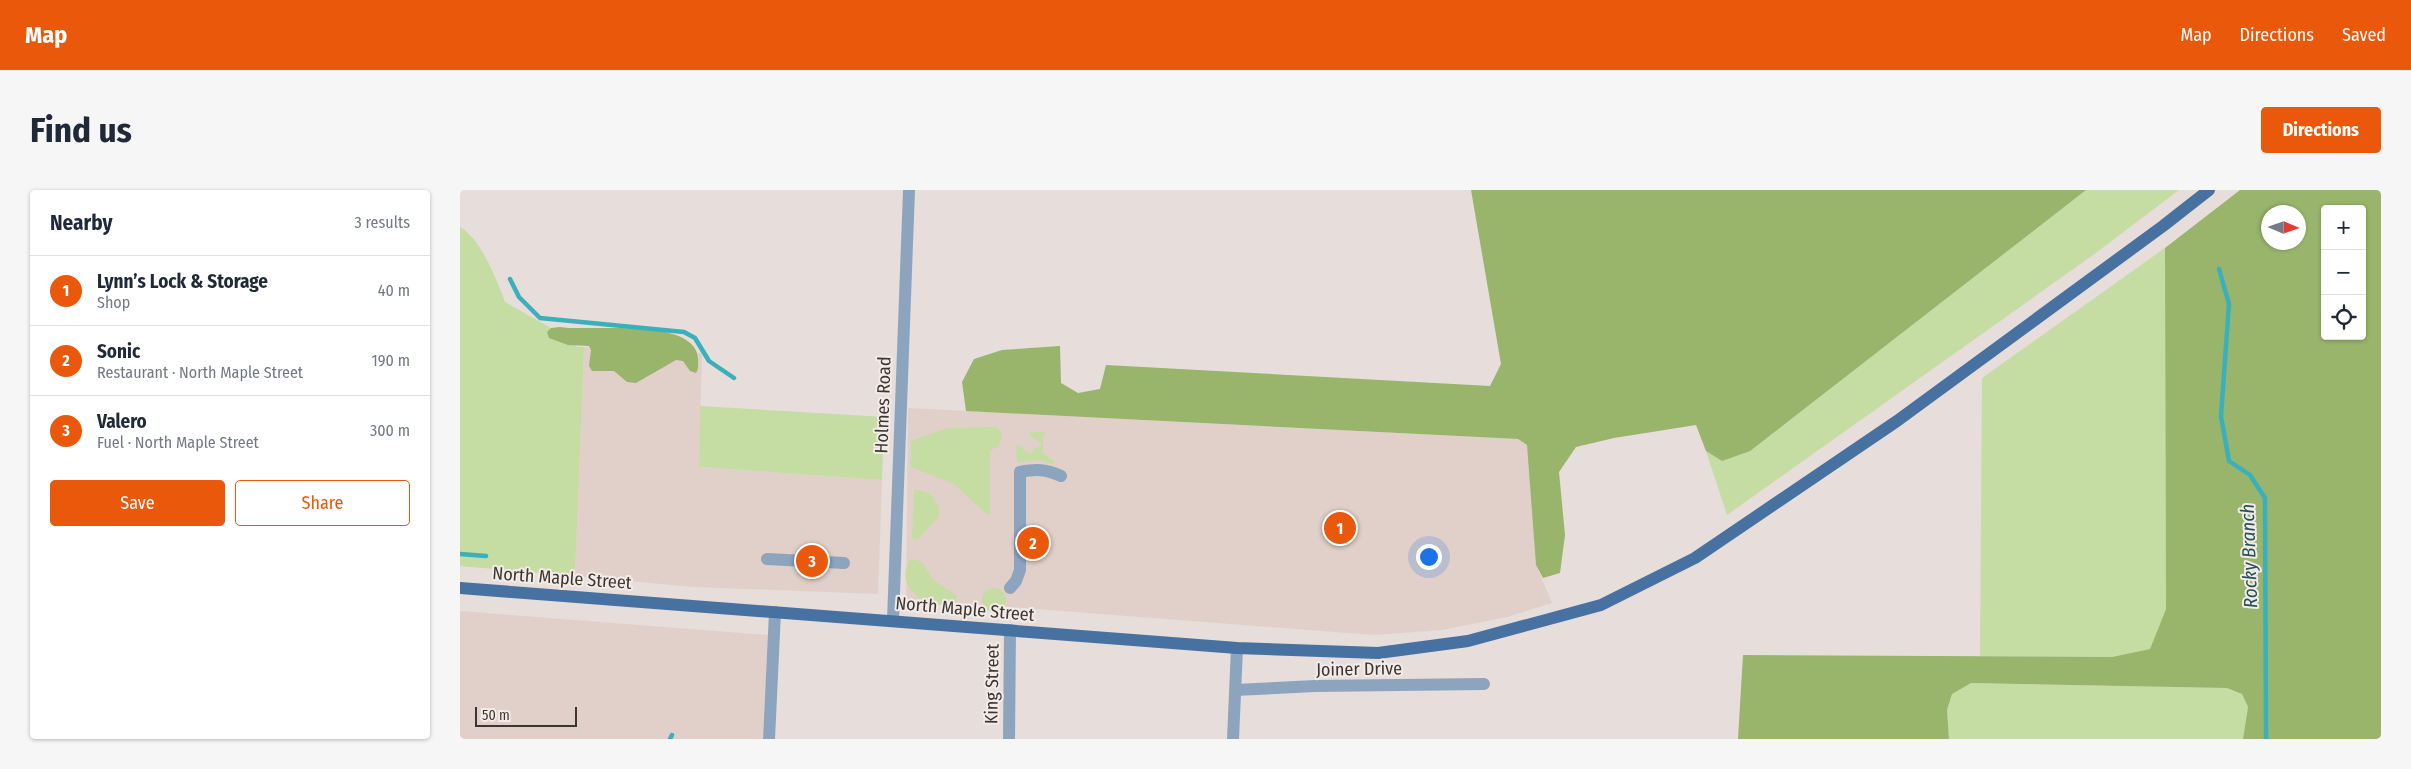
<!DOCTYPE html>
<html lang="en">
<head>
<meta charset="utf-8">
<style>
	body { margin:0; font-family:"Fira Sans Condensed",sans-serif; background:#f6f6f7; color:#1f2937 }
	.controls { position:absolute; right:15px; top:15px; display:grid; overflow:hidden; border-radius:5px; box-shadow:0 1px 4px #0004 }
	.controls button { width:45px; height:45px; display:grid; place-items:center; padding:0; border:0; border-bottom:1px solid #e0e1e3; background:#fff; color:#1f2937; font:25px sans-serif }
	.compass { position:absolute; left:1801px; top:15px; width:45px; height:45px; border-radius:50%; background:#fff; box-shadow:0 1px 4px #0004; rotate:92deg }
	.scale { position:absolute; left:15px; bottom:12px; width:102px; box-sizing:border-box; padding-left:5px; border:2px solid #393634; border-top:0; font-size:14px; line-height:18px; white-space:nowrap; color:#393634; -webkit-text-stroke:4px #f4ebe7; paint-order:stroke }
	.you { position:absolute; left:968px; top:366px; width:18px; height:18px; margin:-12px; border:4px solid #fff; border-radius:50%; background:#1a73e8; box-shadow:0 0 0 8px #1a73e833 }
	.badge { display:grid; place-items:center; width:32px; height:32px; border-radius:50%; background:#ea580c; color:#fff; font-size:16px; font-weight:700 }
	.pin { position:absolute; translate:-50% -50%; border:2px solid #fff; box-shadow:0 1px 5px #0006 }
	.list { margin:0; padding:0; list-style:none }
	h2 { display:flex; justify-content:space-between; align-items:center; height:65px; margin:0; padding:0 20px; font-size:21px }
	h2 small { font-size:16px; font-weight:400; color:#747a83 }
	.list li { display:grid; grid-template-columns:32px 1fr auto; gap:15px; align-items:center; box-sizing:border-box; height:70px; padding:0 20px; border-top:1px solid #e0e1e3 }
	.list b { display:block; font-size:19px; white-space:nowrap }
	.list p { margin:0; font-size:16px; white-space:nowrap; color:#747a83 }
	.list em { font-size:16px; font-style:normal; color:#747a83 }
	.actions { display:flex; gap:10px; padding:15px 20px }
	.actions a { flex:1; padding:11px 0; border:1px solid #ea580c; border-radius:5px; text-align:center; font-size:18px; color:#ea580c }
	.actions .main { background:#ea580c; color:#fff }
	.icon { flex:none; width:28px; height:28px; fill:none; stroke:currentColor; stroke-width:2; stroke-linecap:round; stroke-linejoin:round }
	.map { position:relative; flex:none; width:1921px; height:549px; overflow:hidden; border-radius:5px }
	header { display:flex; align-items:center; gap:30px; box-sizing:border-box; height:70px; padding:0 25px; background:#ea580c; color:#fff }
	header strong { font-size:24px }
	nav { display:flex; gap:28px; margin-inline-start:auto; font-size:18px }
	.intro { display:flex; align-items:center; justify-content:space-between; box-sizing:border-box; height:120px; padding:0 30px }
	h1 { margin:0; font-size:35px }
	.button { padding:12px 22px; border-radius:5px; background:#ea580c; color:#fff; font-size:18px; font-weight:700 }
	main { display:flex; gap:30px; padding:0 30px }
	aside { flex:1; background:#fff; border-radius:5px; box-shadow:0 1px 4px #0004 }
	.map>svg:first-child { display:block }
	.built { fill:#e1d0c9 }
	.green { fill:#c5dca3 }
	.forest { fill:#98b56b; fill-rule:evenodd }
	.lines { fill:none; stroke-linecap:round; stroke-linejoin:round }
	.stream { stroke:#39b0bc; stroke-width:4.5 }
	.minor { stroke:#8da4bf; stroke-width:12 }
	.major { stroke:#4771a0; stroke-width:12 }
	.labels { text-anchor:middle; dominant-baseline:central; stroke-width:4; stroke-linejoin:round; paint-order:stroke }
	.street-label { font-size:18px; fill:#393634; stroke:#f4ebe7 }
	.water-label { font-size:19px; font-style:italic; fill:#215358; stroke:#f4ebe7 }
</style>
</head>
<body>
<header>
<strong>Map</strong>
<nav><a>Map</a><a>Directions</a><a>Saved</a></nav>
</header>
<div class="intro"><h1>Find us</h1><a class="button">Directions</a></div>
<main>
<aside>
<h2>Nearby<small>3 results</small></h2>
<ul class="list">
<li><span class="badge">1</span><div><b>Lynn’s Lock &amp; Storage</b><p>Shop</p></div><em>40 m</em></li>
<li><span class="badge">2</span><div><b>Sonic</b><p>Restaurant · North Maple Street</p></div><em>190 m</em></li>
<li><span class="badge">3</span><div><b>Valero</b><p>Fuel · North Maple Street</p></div><em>300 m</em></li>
</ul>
<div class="actions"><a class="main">Save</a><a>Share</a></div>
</aside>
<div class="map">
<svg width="1921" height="549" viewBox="0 0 1921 549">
	<rect width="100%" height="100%" fill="#e7ddda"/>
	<path class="built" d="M124,157L242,163L239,277L422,290L418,404L233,397L115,386Z
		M448,218L1058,249L1067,255L1070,274L1076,375L1092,413L1047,427L982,440L913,445L446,409Z
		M0,421L308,445L303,549H0Z"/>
	<path class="green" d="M1626,0H1719L1633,65L1267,325L1246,261L1262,271Z
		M0,37C21,49 37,90 45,112L91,138L88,142L118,157H124L115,386L0,376Z
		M1705,58L1706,419L1690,459L1652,467L1520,466L1522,188Z
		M240,216L424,227L422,290L239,277Z
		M537,237L542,244L539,255L530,261V324H526L494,294L451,277V251L488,238Z
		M570,242H586L583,247V263L595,272L593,274L579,270L557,273L556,254L571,264L576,257L578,259L582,254L569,244Z
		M454,299L470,303L479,317V327L457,350L452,349Z
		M454,369L463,373L473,390L497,406L496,413C470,423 432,397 450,370Z
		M522 410a12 12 0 1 1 24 0a12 12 0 1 1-24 0Z
		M1511,493L1767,498L1782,504L1788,517L1783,549H1489L1487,520L1492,504Z"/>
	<path class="forest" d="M1011,0H1626L1290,261L1262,271L1246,261L1236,235L1154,248L1116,257L1099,282L1105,345L1100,383L1083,388L1076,375L1067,255L1058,249L506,221L502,192L514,169L542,160L600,156L601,193L618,203L640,199L646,175L1030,196L1041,174Z
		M1780,0H1921V549H1783L1788,517L1782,504L1767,498L1511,493L1492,504L1487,520L1489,549H1278L1283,465L1652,467L1690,459L1706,419L1705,58ZM1865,19H1902V146H1865ZM1838,22V52H1808V22Z
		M100,137C127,142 235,126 238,168C238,174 239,178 236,183L230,181L223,171L216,170L176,193L167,192L154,181H132L129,176L131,160L129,156L108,155L89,148L87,142L91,138Z"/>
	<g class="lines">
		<path class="stream" d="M1759,79L1769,114L1761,226L1769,271L1790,285L1805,308L1806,549
			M50,89L59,107L80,128L224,142L235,148L249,171L274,188
			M0,364L26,366
			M210,549L212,545"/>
		<path class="minor" d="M307,369L384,373
			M550,398L556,391L560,380V282C576,279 586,279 601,286
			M433,430L449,0
			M775,500L855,496L1024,494
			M309,549L315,422
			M549,549L550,440
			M773,549L777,458"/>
		<path class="major" d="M0,398L777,458L918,463L1008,451L1141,415L1235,368L1437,231L1703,36L1749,0"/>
	</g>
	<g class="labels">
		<g class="street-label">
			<text transform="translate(423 215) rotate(-88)">Holmes Road</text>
			<text transform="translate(102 388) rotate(4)">North Maple Street</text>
			<text transform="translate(505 419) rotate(5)">North Maple Street</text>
			<text transform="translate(899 479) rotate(-1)">Joiner Drive</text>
			<text transform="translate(532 494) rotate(-89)">King Street</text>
		</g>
		<g class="water-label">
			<text transform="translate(1789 366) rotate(-92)">Rocky Branch</text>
		</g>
	</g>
</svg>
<div class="controls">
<button>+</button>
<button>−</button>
<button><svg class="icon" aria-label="locate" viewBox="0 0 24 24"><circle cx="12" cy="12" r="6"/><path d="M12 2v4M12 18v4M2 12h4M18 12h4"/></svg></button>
</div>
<svg class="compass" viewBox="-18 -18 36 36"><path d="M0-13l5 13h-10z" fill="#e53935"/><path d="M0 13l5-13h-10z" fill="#747a83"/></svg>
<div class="scale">50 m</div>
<div class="you"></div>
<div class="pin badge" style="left:880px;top:338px">1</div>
<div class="pin badge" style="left:573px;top:353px">2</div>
<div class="pin badge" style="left:352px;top:371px">3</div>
</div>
</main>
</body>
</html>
